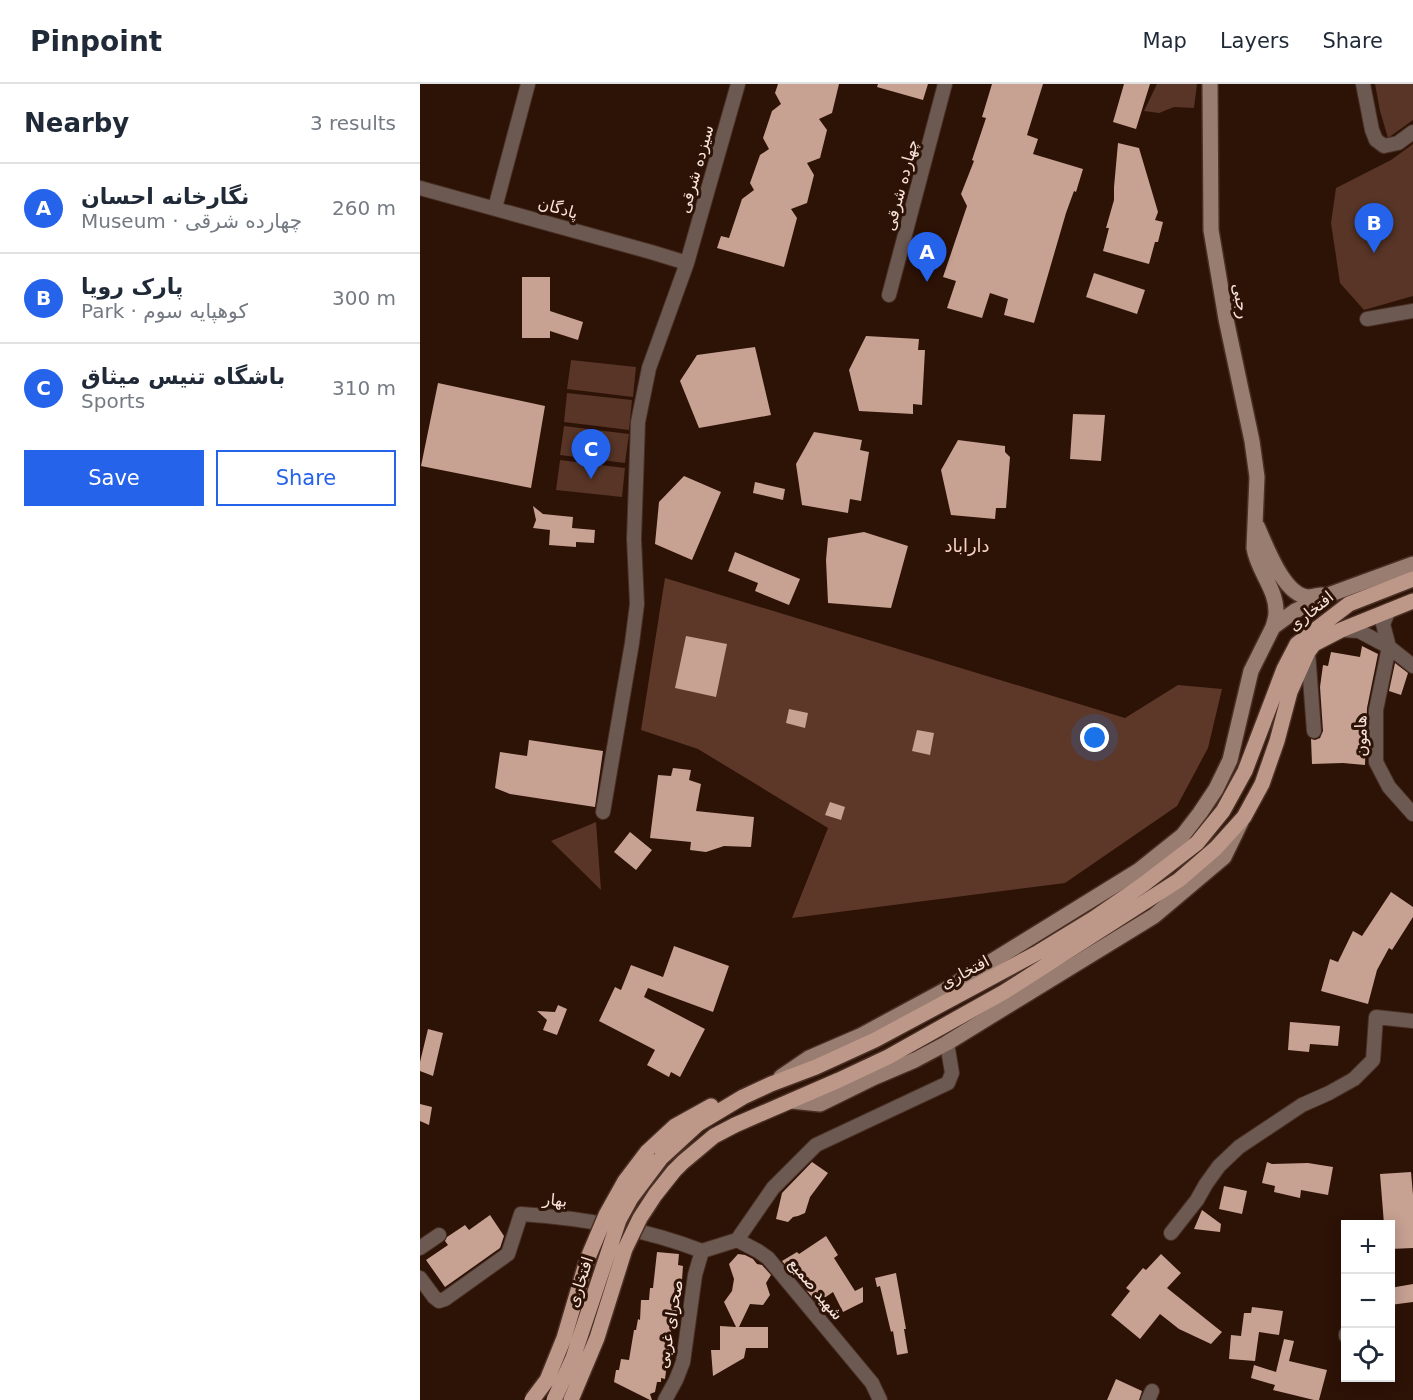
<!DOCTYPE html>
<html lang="en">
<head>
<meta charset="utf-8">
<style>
	body { margin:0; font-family:"DejaVu Sans","Noto Naskh Arabic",sans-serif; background:#f6f6f7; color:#1f2937 }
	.controls { position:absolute; right:18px; bottom:18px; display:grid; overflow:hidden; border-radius:0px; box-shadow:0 3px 15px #0003 }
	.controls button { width:54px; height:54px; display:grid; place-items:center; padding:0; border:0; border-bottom:2px solid #e0e1e3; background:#fff; color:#1f2937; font:30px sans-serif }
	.you { position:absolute; left:675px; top:654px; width:21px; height:21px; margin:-15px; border:4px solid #fff; border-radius:50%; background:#1a73e8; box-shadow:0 0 0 9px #1a73e833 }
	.badge { display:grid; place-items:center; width:39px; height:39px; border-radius:50%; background:#2563eb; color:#fff; font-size:20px; font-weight:700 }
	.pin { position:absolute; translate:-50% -50px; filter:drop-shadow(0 2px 3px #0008) }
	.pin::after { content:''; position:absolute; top:32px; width:21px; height:18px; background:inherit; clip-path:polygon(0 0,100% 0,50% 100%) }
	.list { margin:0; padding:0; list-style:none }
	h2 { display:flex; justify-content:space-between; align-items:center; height:78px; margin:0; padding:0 24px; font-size:26px }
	h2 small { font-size:20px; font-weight:400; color:#747a83 }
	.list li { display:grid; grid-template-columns:39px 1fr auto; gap:18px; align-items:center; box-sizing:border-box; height:90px; padding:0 24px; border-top:2px solid #e0e1e3 }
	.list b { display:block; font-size:22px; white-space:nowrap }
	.list p { margin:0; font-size:20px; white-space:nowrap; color:#747a83 }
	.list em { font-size:20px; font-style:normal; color:#747a83 }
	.actions { display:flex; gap:12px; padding:18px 24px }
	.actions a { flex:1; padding:14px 0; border:2px solid #2563eb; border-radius:0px; text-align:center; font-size:21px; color:#2563eb }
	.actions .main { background:#2563eb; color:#fff }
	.icon { flex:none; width:33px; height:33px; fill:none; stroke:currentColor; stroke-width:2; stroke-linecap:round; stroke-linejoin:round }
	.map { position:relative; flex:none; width:993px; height:1316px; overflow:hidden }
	header { display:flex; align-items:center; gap:36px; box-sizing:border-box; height:84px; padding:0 30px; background:#fff; border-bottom:2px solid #e0e1e3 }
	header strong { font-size:28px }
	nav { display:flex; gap:33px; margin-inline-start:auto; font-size:21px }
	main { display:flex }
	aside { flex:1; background:#fff }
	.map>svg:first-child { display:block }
	.green { fill:#583526 }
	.forest { fill:#5d3829 }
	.building { fill:#c7a192 }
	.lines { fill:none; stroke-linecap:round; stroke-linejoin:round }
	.street-casing { stroke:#492f24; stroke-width:16 }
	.secondary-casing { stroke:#492f24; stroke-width:18 }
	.primary-casing { stroke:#492f24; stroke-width:18 }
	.street { stroke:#6b5952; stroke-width:14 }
	.secondary { stroke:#997d71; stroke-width:15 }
	.primary { stroke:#bd9889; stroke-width:15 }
	.primary-bridge-casing { stroke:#492f24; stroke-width:18; stroke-linecap:butt }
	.primary-bridge { stroke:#bd9889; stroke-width:15 }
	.labels { text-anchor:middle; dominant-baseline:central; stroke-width:6; stroke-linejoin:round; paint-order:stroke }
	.street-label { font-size:16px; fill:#f7e3db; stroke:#2d1206 }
	.neighbourhood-label { font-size:18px; fill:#f9d2c2; stroke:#2d1206 }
</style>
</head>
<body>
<header>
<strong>Pinpoint</strong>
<nav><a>Map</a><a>Layers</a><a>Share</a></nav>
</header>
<main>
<aside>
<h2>Nearby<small>3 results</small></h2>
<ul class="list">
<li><span class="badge">A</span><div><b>نگارخانه احسان</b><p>Museum · چهارده شرقی</p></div><em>260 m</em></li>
<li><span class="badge">B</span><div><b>پارک رویا</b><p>Park · کوهپایه سوم</p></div><em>300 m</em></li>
<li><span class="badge">C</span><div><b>باشگاه تنيس ميثاق</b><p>Sports</p></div><em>310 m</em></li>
</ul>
<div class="actions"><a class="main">Save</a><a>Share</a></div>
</aside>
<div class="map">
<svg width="993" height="1316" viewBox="0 0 993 1316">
	<rect width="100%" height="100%" fill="#2d1206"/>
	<path class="green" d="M737,0H777L774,24L754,23L739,29L724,27Z
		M955,0H993V36L968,54L960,27Z
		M993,60V212L944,226L920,199L911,139L916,104L971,76Z
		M151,276L216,283L213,313L147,305Z
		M147,309L212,316L209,346L144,338Z
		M144,342L209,350L205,379L140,371Z
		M140,376L205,384L202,413L136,406Z
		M176,738L181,806L131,757Z"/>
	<path class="forest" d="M245,494L705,634L758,601L802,605L788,664L757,722L645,799L372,834L408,744L278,665L221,646Z"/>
	<path class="building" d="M358,0H419L412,29L399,35L407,46L400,74L387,79L394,91L387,119L371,125L377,134L364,183L297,164L301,152L309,154L322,115L334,106L330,99L340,71L349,65L343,54L352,27L361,20L355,9Z
		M458,0H508L503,16L457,3Z
		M572,0H623L607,51L618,55L613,70L663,85L656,108L654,107L646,129L614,239L584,231L588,215L570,209L562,234L527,224L536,197L523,193L547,122L541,110L554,77L552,76L566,34L562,33Z
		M704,0H730L716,45L693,38Z
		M698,59L719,64L738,128L735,136L743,138L738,158H735L729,180L683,167L689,144H686L694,116V103Z
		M674,189L725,206L717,230L666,213Z
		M102,193H130V227L163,238L158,256L130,247V254H102Z
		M446,252L499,255L498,266H505L502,321L493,320V330L439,327L429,286Z
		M335,263L351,331L279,344L260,297L277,271Z
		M18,299L125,322L111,404L1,382Z
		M653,330L685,331L681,377L650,375Z
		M394,348L442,356L440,366L449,368L441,417L430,415L428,429L382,421L376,380Z
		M538,356L585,362V368L590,373L586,424H576L575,435L531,431L521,386Z
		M264,392L301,408L272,476L235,460L239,418Z
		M335,398L365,405L363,416L333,409Z
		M113,422L123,430L153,433L152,444L175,446L174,459L156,458V463L129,461L130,446L113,444L116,436Z
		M444,448L488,462L471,524L408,519L406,476L408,454Z
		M315,468L380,495L369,521L335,507L338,499L308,487Z
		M266,552L307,560L296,613L255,604Z
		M942,562L958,570L947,624L945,681L923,679L892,680L891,655L895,656L900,654L903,647L900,603L903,581L908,582L911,568L940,573Z
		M975,579L988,589L981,611L969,607Z
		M369,625L388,629L385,644L366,639Z
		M497,646L514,649L510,671L492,667Z
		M109,656L183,667L175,723L90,710L75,704L80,668L107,672Z
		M253,684L271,686L269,696L281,700L276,727L334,733L331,763L304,762L286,768L270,766L271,758L230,754L238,691L251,692Z
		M410,718L425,723L421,736L405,731Z
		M210,748L232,766L216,786L194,768Z
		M971,808L993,823V833L972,866L969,864L957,886L948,920L901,907L910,875L918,878L933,847L942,852Z
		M254,862L309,882L293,928L228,904L224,913L285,945L260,993L251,988L249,993L227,981L235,966L179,937L195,903L201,906L211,881L243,893Z
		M138,921L147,925L137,951L123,946L127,936L117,927L135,928Z
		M870,938L920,942L918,962L890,960L889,968L868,966Z
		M8,945L23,949L13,992L0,987V978Z
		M0,1020L12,1023L9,1041L0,1037Z
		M392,1078L408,1089L390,1113L385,1129L378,1132L373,1133L368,1138L356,1135L362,1109Z
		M847,1078L852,1080L888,1079L913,1083L908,1111L881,1106L880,1114L854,1108L855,1102L842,1099Z
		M991,1088L993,1111V1164L970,1165V1140H964L960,1090Z
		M804,1102L827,1107L822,1130L799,1125Z
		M782,1126L801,1140L800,1148L774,1145Z
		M70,1131L84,1152L80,1164L25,1203L6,1176L28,1161L25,1157L27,1153L45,1141L49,1146Z
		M406,1152L418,1171L414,1174L435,1207L443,1203V1218L423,1228L413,1208L397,1219L362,1177L377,1168L379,1170Z
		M237,1168L259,1170L258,1181L263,1182L261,1210H259L257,1232H253L245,1295L241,1294V1298H237L235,1308L230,1310L232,1316H230L194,1298L196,1286H199L201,1275L209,1276L214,1246H216L218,1235L220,1236L221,1216H229L230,1204H233Z
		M318,1170L325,1171L333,1175L337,1180L342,1181L351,1191L346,1199L350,1211L343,1221L330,1220L319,1243H348V1264H326L324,1274L293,1292L291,1266H300V1242L316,1243L304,1218L312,1207L314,1195L309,1180Z
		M741,1170L761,1189L747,1204L802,1248L791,1260L759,1245L740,1230L720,1255L691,1231L710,1207L706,1204L723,1184L726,1186Z
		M476,1189L486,1245H484L488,1269L477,1271L473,1247L471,1248L460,1202L457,1203L455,1194Z
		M993,1200V1218L970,1221V1204Z
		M832,1223L863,1227L859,1251L839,1248L835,1277L809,1275L811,1251L821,1252L824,1229H831Z
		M864,1255L874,1257L869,1277L907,1286L899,1316H894L853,1306L855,1301L831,1294L834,1281L856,1288Z
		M696,1295L722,1307L719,1316H687Z"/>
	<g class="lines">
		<g class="street-casing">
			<path id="street" d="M943,0L952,46L956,56L964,62L978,59L993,48
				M0,104L231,168L267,179
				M75,124L108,0
				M469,211L525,0
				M947,235L993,227
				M969,526L963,540L969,563L956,626V678L969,703L993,730
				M922,546L939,547L969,563L993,582
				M888,568L894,647
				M183,728L212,559L217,520L214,455L218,338L229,284L267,179L318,0
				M751,1149L777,1116L786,1100L799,1082L819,1063L882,1021L909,1009L934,995L953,976L956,933L993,937
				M317,1156L353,1104L396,1061L528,999L532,989L527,959
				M0,1164L19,1151
				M282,1167L317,1156L338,1167L348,1174L452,1299L460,1316
				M0,1194L14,1213L19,1217L25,1215L88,1170L101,1130C162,1134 225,1145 282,1167
				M926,1250V1252
				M245,1316L256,1296L263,1278L275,1191L282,1167
				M728,1316L732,1307"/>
		</g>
		<g class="secondary-casing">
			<path id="secondary" d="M790,0L791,146L806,235L832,357L837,393L834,464C837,486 857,505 856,529C856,534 854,539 853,543
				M837,442C846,461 863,511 888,513C893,513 898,511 902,511
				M361,993L389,974L440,952L527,905L718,787L763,751L780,729L796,705L810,676L831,587L853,543L875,527L911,510L993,480
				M371,1017L400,1020L455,993L495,976L527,959L734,832L804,773L821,738"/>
		</g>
		<g class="primary-casing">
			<path id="primary" d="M227,1068L255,1042L291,1022
				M241,1074L278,1040L323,1013L351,1000L396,983L455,956L619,868L673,835L724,800L777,759L803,727L825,687L864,585L877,560L929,520L993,495
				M254,1087L263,1078L294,1052L315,1041L419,996L468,973L584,908L759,796L796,764L824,733L842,700L857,657L870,608L888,568L894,560L921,546L993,517"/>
		</g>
		<use href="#street" class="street"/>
		<use href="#secondary" class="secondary"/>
		<use href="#primary" class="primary"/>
		<g class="primary-bridge-casing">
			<path id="primary-bridge" d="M112,1316L127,1296L144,1254L167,1176L186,1131L205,1097L227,1068
				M134,1316L153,1274L199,1136L211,1114L241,1074
				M151,1316L177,1254L205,1165L220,1134L235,1111L254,1087"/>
		</g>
		<use href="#primary-bridge" class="primary-bridge"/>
	</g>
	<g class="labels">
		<g class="street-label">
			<text transform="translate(276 85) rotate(-74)">سیزده شرقی</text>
			<text transform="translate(481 101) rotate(-75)">چهارده شرقی</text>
			<text transform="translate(138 124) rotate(16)">پادگان</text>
			<text transform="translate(821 217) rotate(80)">رجبی</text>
			<text transform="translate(891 527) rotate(-39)">افتخاری</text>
			<text transform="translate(941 652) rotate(-91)">هامون</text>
			<text transform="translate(545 888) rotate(-28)">افتخاری</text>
			<text transform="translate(135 1116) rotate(6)">بهار</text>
			<text transform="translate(160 1198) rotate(-72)">افتخاری</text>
			<text transform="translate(396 1205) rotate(50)">شهید صمیع</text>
			<text transform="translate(250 1240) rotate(-80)">صحرای غربی</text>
		</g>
		<g class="neighbourhood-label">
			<text x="547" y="461">داراباد</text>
		</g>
	</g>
</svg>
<div class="controls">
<button>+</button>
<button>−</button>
<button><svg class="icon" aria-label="locate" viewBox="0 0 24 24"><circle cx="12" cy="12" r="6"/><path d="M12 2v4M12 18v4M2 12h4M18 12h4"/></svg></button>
</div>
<div class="you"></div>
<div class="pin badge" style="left:507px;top:198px">A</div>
<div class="pin badge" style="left:954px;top:169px">B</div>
<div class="pin badge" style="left:171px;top:395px">C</div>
</div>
</main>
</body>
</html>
